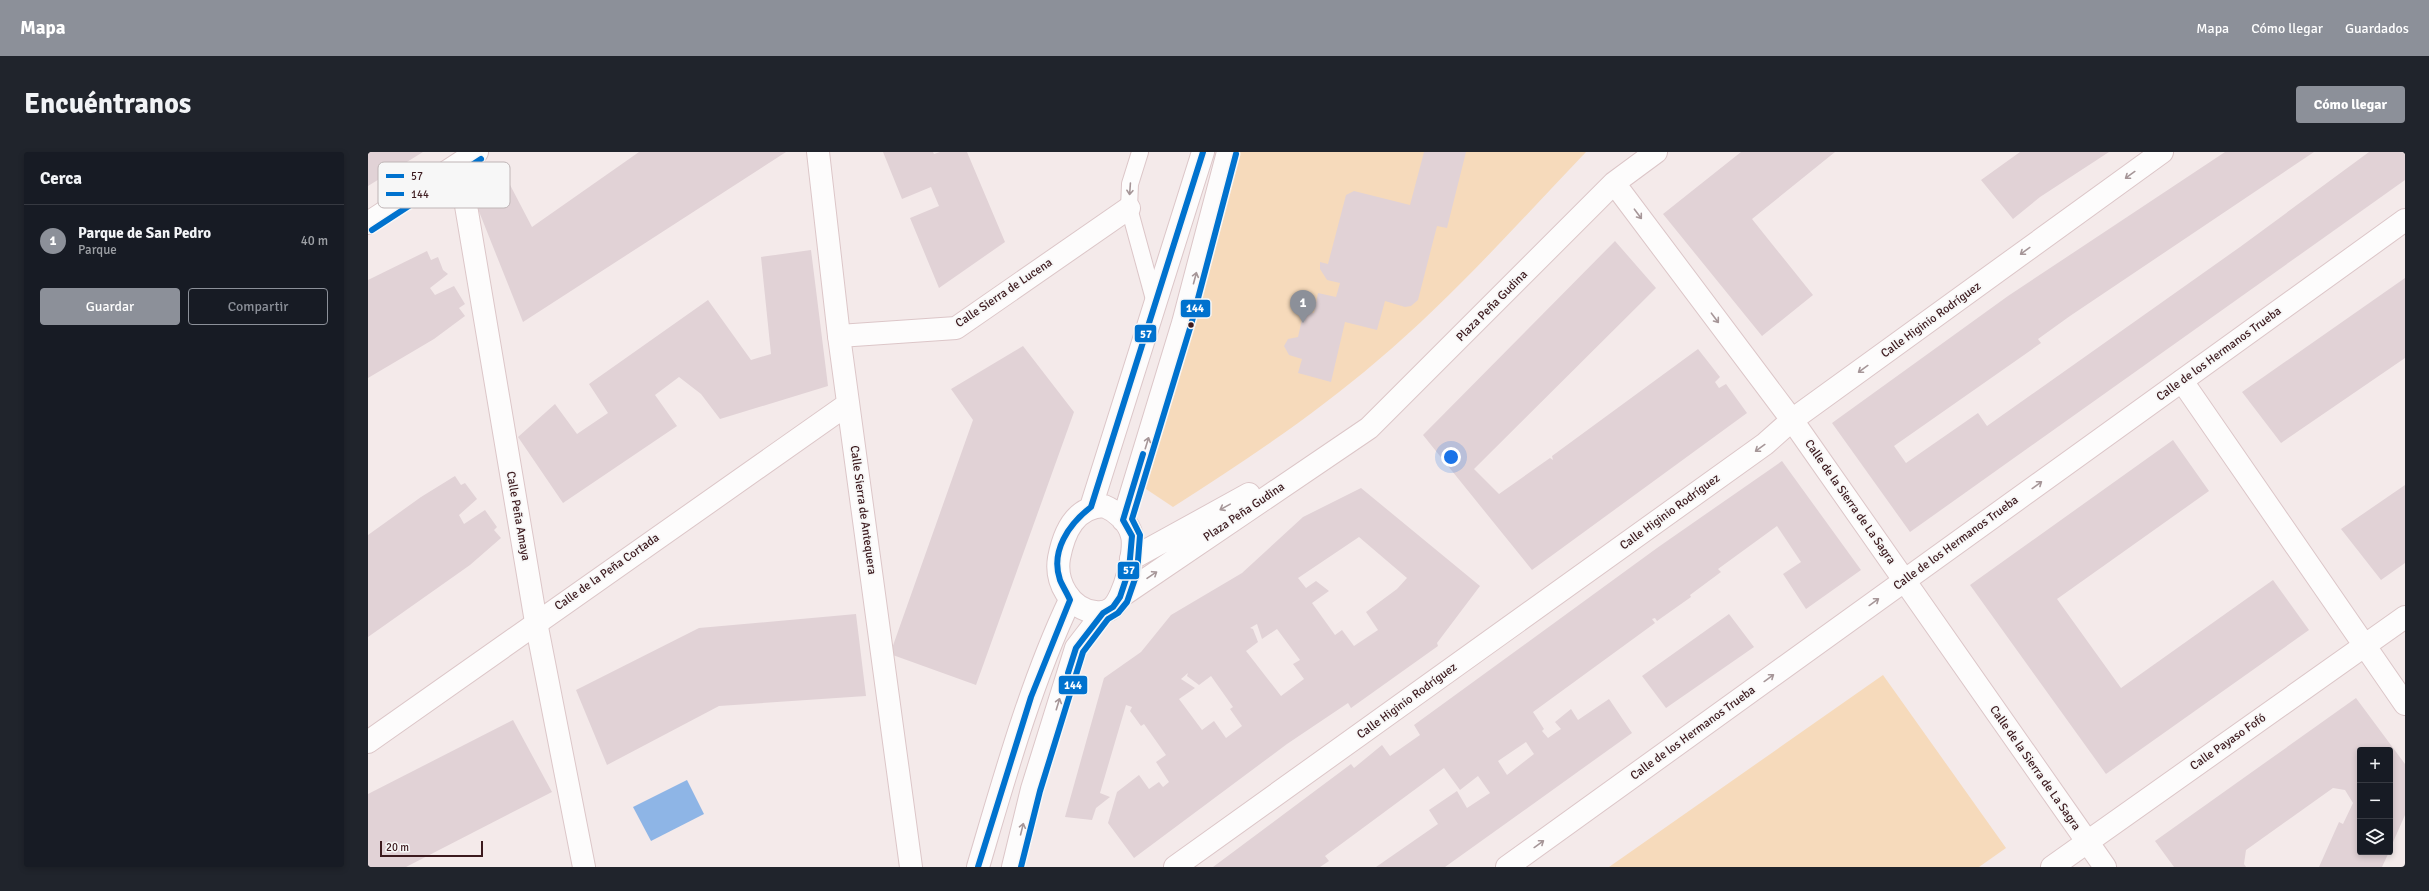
<!DOCTYPE html>
<html lang="es">
<head>
<meta charset="utf-8">
<style>
	body { margin:0; font-family:Signika,sans-serif; background:#20242c; color:#f1f3f6 }
	.controls { position:absolute; right:12px; bottom:12px; display:grid; overflow:hidden; border-radius:4px; box-shadow:0 2px 6px #0003 }
	.controls button { width:36px; height:36px; display:grid; place-items:center; padding:0; border:0; border-bottom:1px solid #363941; background:#171b24; color:#f1f3f6; font:20px sans-serif }
	.scale { position:absolute; left:12px; bottom:10px; width:103px; box-sizing:border-box; padding-left:4px; border:2px solid #3c1a1e; border-top:0; font-size:11px; line-height:14px; white-space:nowrap; color:#3c1a1e; -webkit-text-stroke:3px #f7f7f7; paint-order:stroke }
	.you { position:absolute; left:1083px; top:305px; width:14px; height:14px; margin:-10px; border:3px solid #fff; border-radius:50%; background:#1a73e8; box-shadow:0 0 0 6px #1a73e833 }
	.badge { display:grid; place-items:center; width:26px; height:26px; border-radius:50%; background:#8c9099; color:#fff; font-size:13px; font-weight:700 }
	.pin { position:absolute; translate:-50% -33px; filter:drop-shadow(0 1px 2px #0008) }
	.pin::after { content:''; position:absolute; top:21px; width:14px; height:12px; background:inherit; clip-path:polygon(0 0,100% 0,50% 100%) }
	.list { margin:0; padding:0; list-style:none }
	h2 { display:flex; justify-content:space-between; align-items:center; height:52px; margin:0; padding:0 16px; font-size:17px }
	h2 small { font-size:13px; font-weight:400; color:#9ea1a6 }
	.list li { display:grid; grid-template-columns:26px 1fr auto; gap:12px; align-items:center; box-sizing:border-box; height:72px; padding:0 16px; border-top:1px solid #363941 }
	.list b { display:block; font-size:15px; white-space:nowrap }
	.list p { margin:0; font-size:13px; white-space:nowrap; color:#9ea1a6 }
	.list em { font-size:13px; font-style:normal; color:#9ea1a6 }
	.actions { display:flex; gap:8px; padding:12px 16px }
	.actions a { flex:1; padding:9px 0; border:1px solid #8c9099; border-radius:4px; text-align:center; font-size:14px; color:#8c9099 }
	.actions .main { background:#8c9099; color:#fff }
	.icon { flex:none; width:22px; height:22px; fill:none; stroke:currentColor; stroke-width:2; stroke-linecap:round; stroke-linejoin:round }
	.map { position:relative; flex:none; width:2037px; height:715px; overflow:hidden; border-radius:4px }
	header { display:flex; align-items:center; gap:24px; box-sizing:border-box; height:56px; padding:0 20px; background:#8c9099; color:#fff }
	header strong { font-size:19px }
	nav { display:flex; gap:22px; margin-inline-start:auto; font-size:14px }
	.intro { display:flex; align-items:center; justify-content:space-between; box-sizing:border-box; height:96px; padding:0 24px }
	h1 { margin:0; font-size:28px }
	.button { padding:10px 18px; border-radius:4px; background:#8c9099; color:#fff; font-size:14px; font-weight:700 }
	main { display:flex; gap:24px; padding:0 24px }
	aside { flex:1; background:#171b24; border-radius:4px; box-shadow:0 2px 6px #0003 }
	.map>svg:first-child { display:block }
	.green { fill:#f6dabb }
	.water { fill:#8eb5e6 }
	.building { fill:#e1d2d6; fill-rule:evenodd }
	.lines { fill:none; stroke-linecap:round; stroke-linejoin:round }
	.service-casing { stroke:#dcc6c8; stroke-width:18 }
	.pedestrian-casing { stroke:#dcc6c8; stroke-width:24 }
	.minor-casing { stroke:#dcc6c8; stroke-width:24 }
	.tertiary-casing { stroke:#dcc6c8; stroke-width:24 }
	.service { stroke:#fdfcfc; stroke-width:16 }
	.pedestrian { stroke:#fdfcfc; stroke-width:22 }
	.minor { stroke:#fdfcfc; stroke-width:22 }
	.tertiary { stroke:#fdfcfc; stroke-width:22 }
	.bus-1-casing { stroke:#f7f7f7; stroke-width:9 }
	.bus-2-casing { stroke:#f7f7f7; stroke-width:9 }
	.bus-1 { stroke:#0072ce; stroke-width:6 }
	.bus-2 { stroke:#0072ce; stroke-width:6 }
	.oneway { stroke:#a69698 }
	.bus-dot { fill:#3c1a1e; stroke:#f7f7f7; stroke-width:1.5 }
	.labels { text-anchor:middle; dominant-baseline:central; stroke-width:3.5; stroke-linejoin:round; paint-order:stroke }
	.street-label { font-size:12px; fill:#3c1a1e; stroke:#f7f7f7 }
	.key { fill:#f7f7f7; stroke:#bfb5b6; stroke-width:1 }
	.key-label { font-size:11px; fill:#3c1a1e }
	.line-badge { stroke:#f7f7f7; stroke-width:1.5 }
	.badge-label { font-size:11px; text-anchor:middle; font-weight:bold; fill:#fff }
</style>
</head>
<body>
<header>
<strong>Mapa</strong>
<nav><a>Mapa</a><a>Cómo llegar</a><a>Guardados</a></nav>
</header>
<div class="intro"><h1>Encuéntranos</h1><a class="button">Cómo llegar</a></div>
<main>
<aside>
<h2>Cerca<small></small></h2>
<ul class="list">
<li><span class="badge">1</span><div><b>Parque de San Pedro</b><p>Parque</p></div><em>40 m</em></li>
</ul>
<div class="actions"><a class="main">Guardar</a><a>Compartir</a></div>
</aside>
<div class="map">
<svg width="2037" height="715" viewBox="0 0 2037 715">
	<rect width="100%" height="100%" fill="#f4eaea"/>
	<path class="green" d="M866,0H1218C1150,71 1084,146 1009,209C945,264 875,310 805,355L772,333Z
		M1515,523L1638,696L1611,715H1241Z"/>
	<path class="water" d="M319,628L336,662L283,689L265,655Z"/>
	<path class="building" d="M0,0H55L0,34Z
		M271,0H418L155,170L110,57L140,29L164,75Z
		M515,0H565L566,2L572,0H599L637,90L571,136L542,66L571,54L563,35L534,47Z
		M1056,0H1098L1079,76L1069,74L1050,148L1043,154L1037,155L1017,149L1009,178L977,170L963,230L930,221L934,207L921,203L916,194L920,187L930,185L936,158L946,161L950,141L968,145L972,131L959,128L952,117V110L960,112L978,43L986,39L1042,53Z
		M1373,0H1467L1384,67L1445,143L1394,184L1295,62Z
		M1652,0H1741L1672,45L1645,67L1613,28Z
		M1857,0H1946L1702,164L1670,187L1673,191L1526,294L1538,311L1610,261L1619,274L1872,95L2001,0H2037V28L1542,380L1464,271L1640,144Z
		M1247,89L1288,136L1106,317L1131,342L1182,306L1185,308L1184,304L1330,197L1352,225L1347,230L1351,236L1358,232L1379,261L1164,418L1055,283Z
		M443,98L460,234L352,267L333,242L311,225L287,243L309,274L195,351L150,285L187,252L209,282L240,261L221,232L340,148L383,208L403,202L393,105Z
		M59,99L63,108L70,105L75,118L80,122L62,136L67,143L86,134L97,152L91,156L97,164L66,187L0,226V128Z
		M2037,126V206L1913,291L1874,240Z
		M655,194L706,260L608,533L522,502L605,268L583,237Z
		M1805,288L1841,339L1689,447L1753,536L1905,428L1941,478L1738,622L1602,433Z
		M1414,309L1493,418L1438,457L1415,422L1433,410L1409,374L1350,417L1353,420L1322,443L1323,445L1289,469L1287,466L1284,467L1287,471L1165,560L1176,577L1174,579L1180,586L1193,577L1187,570L1203,557L1210,568L1241,547L1264,581L1077,715H1008L1070,672L1061,658L1089,639L1099,656L1122,641L1110,624L1092,638L1076,616L957,704L961,709L952,715H845L983,612L986,616L1014,593L1022,604L1052,583L1046,573L1289,396ZM1158,590L1166,602L1139,623L1130,609Z
		M87,324L93,333L97,331L109,347L91,363L96,372L117,358L129,375L126,378L133,386L102,413L0,485V383L53,345Z
		M2037,333V411L2013,428L1973,377Z
		M993,336L1112,434L1069,491L1070,494L983,556L980,551L919,592L766,706L740,671L749,640L771,623L781,637L791,630L795,635L801,630L788,610L798,603L776,572L773,574L762,559L764,555L758,553L732,641L742,645L728,656L724,668L697,665L736,526L773,500L803,463L874,421L935,365ZM991,385L1039,426L1029,437L998,460L1010,478L986,494L974,478L967,483L944,451L961,439L948,429L938,436L930,426ZM889,472L894,487L909,477L932,508L925,512L936,527L913,544L878,499L890,490L885,477L882,476ZM820,521L819,524L831,533L843,524L865,555L862,557L874,574L858,586L846,569L834,578L811,547L827,536L813,527Z
		M488,462L498,544L351,554L239,613L208,538L331,476Z
		M1361,462L1386,495L1298,556L1274,524Z
		M1988,546L2037,612V663L2022,697V598H1992V700H2021L2014,715H1951L1971,670L1975,672L1985,651L1977,638L1965,636L1878,698L1876,712L1878,715H1806L1787,689Z
		M145,568L184,640L38,715H0V642Z"/>
	<g class="lines">
		<g class="service-casing">
			<path id="service" d="M772,0L762,32L761,56L787,151"/>
		</g>
		<g class="pedestrian-casing">
			<path id="pedestrian" d="M450,0L471,184L543,715
				M1814,229L2037,552
				M0,590L480,252
				M1684,715L2037,465"/>
		</g>
		<g class="minor-casing">
			<path id="minor" d="M91,12L168,470L216,715
				M1246,31L1424,268L1737,715
				M0,71L109,0
				M471,184L588,176L761,56
				M763,407L881,342
				M752,445L1001,276L1246,31L1288,0
				M807,715L1397,292L1424,268L1794,0
				M1139,715L2037,68"/>
		</g>
		<g class="tertiary-casing">
			<path id="tertiary" d="M736,354C748,359 761,370 764,384C768,399 756,446 744,456C739,460 734,461 727,460C702,457 687,430 691,406C696,380 707,355 736,354Z
				M723,355L835,0
				M755,368L815,171L860,0
				M610,715C636,627 663,530 702,448
				M645,715L664,637L708,496L735,461"/>
		</g>
		<use href="#service" class="service"/>
		<use href="#pedestrian" class="pedestrian"/>
		<use href="#minor" class="minor"/>
		<use href="#tertiary" class="tertiary"/>
		<g class="bus-1-casing">
			<path id="bus-1" d="M700,521L708,496L735,461L745,455L752,445L761,418L764,384L755,368L775,302
				M610,715L663,545L702,448C699,441 695,435 692,428C682,399 701,372 723,355L835,0"/>
		</g>
		<g class="bus-2-casing">
			<path id="bus-2" d="M4,78L113,7
				M653,715L672,639L715,500L740,467L750,461L759,450L769,421L772,383L764,367L823,173L868,2"/>
		</g>
		<use href="#bus-1" class="bus-1"/>
		<use href="#bus-2" class="bus-2"/>
	</g>
	<defs><path id="oneway-shaft" d="M-6 0H5M1.5-3L5.5 0L1.5 3" fill="none" stroke-width="1.6" stroke-linecap="round" stroke-linejoin="round"/></defs>
	<g class="oneway">
		<use href="#oneway-shaft" transform="translate(1762 23) rotate(144)"/>
		<use href="#oneway-shaft" transform="translate(762 37) rotate(94)"/>
		<use href="#oneway-shaft" transform="translate(1270 62) rotate(53)"/>
		<use href="#oneway-shaft" transform="translate(1657 99) rotate(144)"/>
		<use href="#oneway-shaft" transform="translate(827 126) rotate(-75)"/>
		<use href="#oneway-shaft" transform="translate(1347 166) rotate(53)"/>
		<use href="#oneway-shaft" transform="translate(1495 217) rotate(144)"/>
		<use href="#oneway-shaft" transform="translate(779 291) rotate(-73)"/>
		<use href="#oneway-shaft" transform="translate(1392 296) rotate(144)"/>
		<use href="#oneway-shaft" transform="translate(1669 333) rotate(-36)"/>
		<use href="#oneway-shaft" transform="translate(857 355) rotate(151)"/>
		<use href="#oneway-shaft" transform="translate(784 423) rotate(-34)"/>
		<use href="#oneway-shaft" transform="translate(1506 450) rotate(-36)"/>
		<use href="#oneway-shaft" transform="translate(1401 526) rotate(-36)"/>
		<use href="#oneway-shaft" transform="translate(690 552) rotate(-73)"/>
		<use href="#oneway-shaft" transform="translate(654 677) rotate(-76)"/>
		<use href="#oneway-shaft" transform="translate(1171 692) rotate(-36)"/>
	</g>
	<circle class="bus-dot" cx="823" cy="173" r="3.5"/>
	<g class="labels">
		<g class="street-label">
			<text transform="translate(636 141) rotate(-34)">Calle Sierra de Lucena</text>
			<text transform="translate(1124 154) rotate(-45)">Plaza Peña Gudina</text>
			<text transform="translate(1563 168) rotate(-36)">Calle Higinio Rodríguez</text>
			<text transform="translate(1851 202) rotate(-36)">Calle de los Hermanos Trueba</text>
			<text transform="translate(1482 350) rotate(55)">Calle de la Sierra de La Sagra</text>
			<text transform="translate(495 358) rotate(82)">Calle Sierra de Antequera</text>
			<text transform="translate(876 360) rotate(-34)">Plaza Peña Gudina</text>
			<text transform="translate(1302 360) rotate(-36)">Calle Higinio Rodríguez</text>
			<text transform="translate(150 364) rotate(80)">Calle Peña Amaya</text>
			<text transform="translate(1588 391) rotate(-36)">Calle de los Hermanos Trueba</text>
			<text transform="translate(239 420) rotate(-35)">Calle de la Peña Cortada</text>
			<text transform="translate(1039 549) rotate(-36)">Calle Higinio Rodríguez</text>
			<text transform="translate(1325 581) rotate(-36)">Calle de los Hermanos Trueba</text>
			<text transform="translate(1860 590) rotate(-35)">Calle Payaso Fofó</text>
			<text transform="translate(1667 616) rotate(55)">Calle de la Sierra de La Sagra</text>
		</g>
	</g>
	<rect x="10" y="10" width="132" height="46" rx="6" class="key"/>
	<rect x="18" y="22" width="18" height="4" fill="#0072ce"/>
	<rect x="18" y="40" width="18" height="4" fill="#0072ce"/>
	<g class="key-label">
		<text x="43" y="28">57</text>
		<text x="43" y="46">144</text>
	</g>
	<g class="line-badge">
		<rect x="812" y="147" width="31" height="19" rx="4" fill="#0072ce"/>
		<rect x="766" y="172" width="23" height="19" rx="4" fill="#0072ce"/>
		<rect x="749" y="409" width="23" height="19" rx="4" fill="#0072ce"/>
		<rect x="690" y="523" width="30" height="20" rx="4" fill="#0072ce"/>
	</g>
	<g class="badge-label">
		<text x="827" y="160">144</text>
		<text x="778" y="186">57</text>
		<text x="761" y="422">57</text>
		<text x="705" y="537">144</text>
	</g>
</svg>
<div class="controls">
<button>+</button>
<button>−</button>
<button><svg class="icon" aria-label="layers" viewBox="0 0 24 24"><path d="M12 4l9 5-9 5-9-5zM3 14l9 5 9-5"/></svg></button>
</div>
<div class="scale">20 m</div>
<div class="you"></div>
<div class="pin badge" style="left:935px;top:171px">1</div>
</div>
</main>
</body>
</html>
